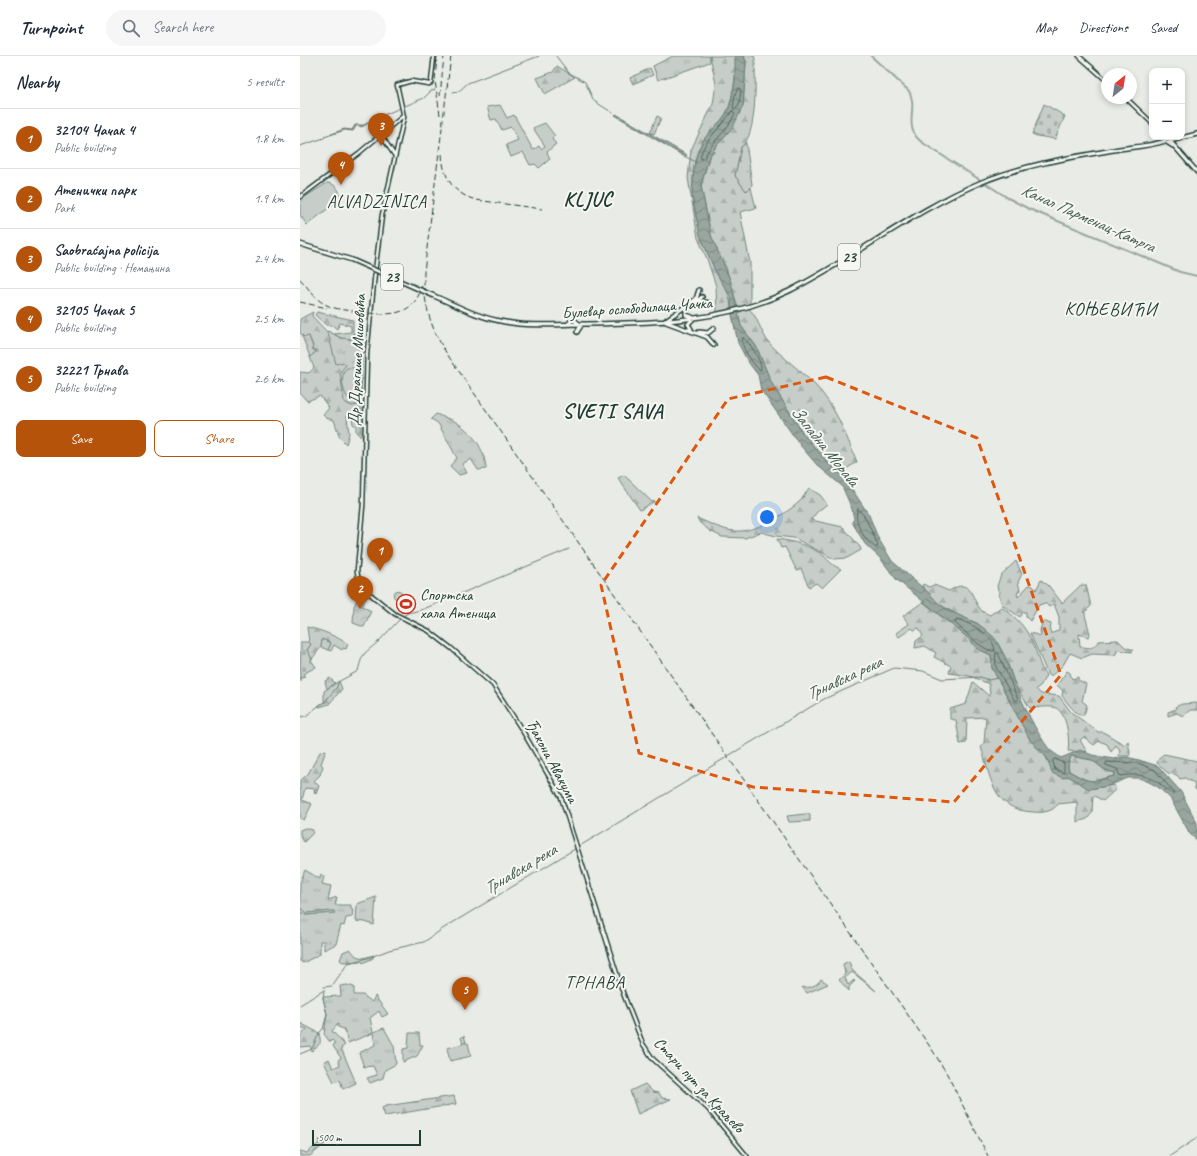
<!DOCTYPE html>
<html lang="en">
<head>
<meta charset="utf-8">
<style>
	body { margin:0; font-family:Caveat,sans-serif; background:#f6f6f7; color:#1f2937 }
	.controls { position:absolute; right:12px; top:12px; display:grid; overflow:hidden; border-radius:8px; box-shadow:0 2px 6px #0003 }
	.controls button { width:36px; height:36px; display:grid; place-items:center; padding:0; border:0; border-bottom:1px solid #e0e1e3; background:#fff; color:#1f2937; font:20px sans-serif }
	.compass { position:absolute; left:801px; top:12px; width:36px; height:36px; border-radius:50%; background:#fff; box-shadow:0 2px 6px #0003; rotate:30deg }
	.scale { position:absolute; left:12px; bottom:10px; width:109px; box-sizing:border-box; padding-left:4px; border:2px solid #1f3d34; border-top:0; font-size:11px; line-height:14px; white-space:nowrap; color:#1f3d34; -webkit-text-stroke:3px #f6f6f2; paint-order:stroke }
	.you { position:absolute; left:467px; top:461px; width:14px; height:14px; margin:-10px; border:3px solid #fff; border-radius:50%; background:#1a73e8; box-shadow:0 0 0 6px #1a73e833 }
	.badge { display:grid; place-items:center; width:26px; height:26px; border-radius:50%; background:#b45309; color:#fff; font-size:13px; font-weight:700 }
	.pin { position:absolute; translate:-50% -33px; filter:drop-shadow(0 1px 2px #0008) }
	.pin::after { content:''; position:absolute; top:21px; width:14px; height:12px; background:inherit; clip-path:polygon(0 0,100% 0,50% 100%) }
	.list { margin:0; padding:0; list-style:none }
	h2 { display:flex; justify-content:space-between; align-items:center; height:52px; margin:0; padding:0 16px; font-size:17px }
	h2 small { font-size:13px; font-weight:400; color:#747a83 }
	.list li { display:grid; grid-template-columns:26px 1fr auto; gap:12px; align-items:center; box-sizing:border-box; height:60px; padding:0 16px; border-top:1px solid #e0e1e3 }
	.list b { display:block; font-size:15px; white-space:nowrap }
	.list p { margin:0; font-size:13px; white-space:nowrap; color:#747a83 }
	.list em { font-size:13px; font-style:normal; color:#747a83 }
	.actions { display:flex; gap:8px; padding:12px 16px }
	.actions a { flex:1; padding:9px 0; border:1px solid #b45309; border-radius:8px; text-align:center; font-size:14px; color:#b45309 }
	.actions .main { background:#b45309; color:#fff }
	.icon { flex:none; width:22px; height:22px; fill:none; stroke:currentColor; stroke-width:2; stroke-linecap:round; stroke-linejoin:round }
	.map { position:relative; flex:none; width:897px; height:1100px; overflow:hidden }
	header { display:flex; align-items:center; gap:24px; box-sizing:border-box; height:56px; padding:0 20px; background:#fff; border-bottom:1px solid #e0e1e3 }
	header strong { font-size:19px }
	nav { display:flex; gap:22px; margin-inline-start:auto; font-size:14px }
	.search { width:280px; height:36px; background:#f6f6f7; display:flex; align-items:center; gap:10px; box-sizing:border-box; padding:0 14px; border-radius:22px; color:#747a83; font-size:15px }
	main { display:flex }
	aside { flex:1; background:#fff }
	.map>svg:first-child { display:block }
	.grass { fill:url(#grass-tufts); stroke:#73867e }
	.forest { fill:url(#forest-firs); stroke:#73867e }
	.cemetery { fill:url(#cemetery-stones); stroke:#73867e }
	.park { fill:url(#park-crowns); stroke:#73867e }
	.garden { fill:#c7cec9; stroke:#73867e }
	.water { fill:url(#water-waves); stroke:#687c75; fill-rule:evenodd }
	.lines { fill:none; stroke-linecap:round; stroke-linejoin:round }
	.shore { stroke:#50675f; stroke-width:1 }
	.stream { stroke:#687c75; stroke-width:1 }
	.canal { stroke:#99a6a0; stroke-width:2 }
	.secondary-casing { stroke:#1f3d34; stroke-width:5.5 }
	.primary-casing { stroke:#1f3d34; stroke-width:6 }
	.secondary { stroke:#f6f6f2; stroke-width:2.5 }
	.primary { stroke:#f6f6f2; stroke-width:3 }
	.rail { stroke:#1f3d34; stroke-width:1; stroke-dasharray:6 3; stroke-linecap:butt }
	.primary-bridge-casing { stroke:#1f3d34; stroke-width:6; stroke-linecap:butt }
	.primary-bridge { stroke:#f6f6f2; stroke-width:3 }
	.marked { fill:none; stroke:#de580e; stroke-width:3; stroke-dasharray:8 5; stroke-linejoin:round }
	.labels { text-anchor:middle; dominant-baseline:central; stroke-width:4; stroke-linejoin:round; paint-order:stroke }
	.shield { fill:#f6f6f2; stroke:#60746d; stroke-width:1 }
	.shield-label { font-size:15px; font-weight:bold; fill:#1f3d34 }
	.street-label { font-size:16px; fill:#1f3d34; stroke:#f6f6f2 }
	.poi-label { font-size:16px; fill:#1f3d34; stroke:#f6f6f2; text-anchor:start }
	.neighbourhood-label { font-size:17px; letter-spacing:1px; fill:#1f3d34; stroke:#f6f6f2 }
	.water-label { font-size:17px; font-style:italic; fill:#445c54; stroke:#f6f6f2 }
	.quarter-label { font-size:18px; letter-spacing:1px; fill:#1f3d34; stroke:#f6f6f2 }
	.district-label { font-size:20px; font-weight:bold; letter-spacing:1px; fill:#1f3d34; stroke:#f6f6f2 }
</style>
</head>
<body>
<header>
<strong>Turnpoint</strong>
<div class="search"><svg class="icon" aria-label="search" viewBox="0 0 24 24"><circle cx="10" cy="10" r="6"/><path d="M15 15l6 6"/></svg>Search here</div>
<nav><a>Map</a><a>Directions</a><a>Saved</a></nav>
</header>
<main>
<aside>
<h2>Nearby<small>5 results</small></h2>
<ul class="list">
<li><span class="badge">1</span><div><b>32104 Чачак 4</b><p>Public building</p></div><em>1.8 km</em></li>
<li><span class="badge">2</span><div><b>Атенички парк</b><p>Park</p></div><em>1.9 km</em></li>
<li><span class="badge">3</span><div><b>Saobraćajna policija</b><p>Public building · Немањина</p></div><em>2.4 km</em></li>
<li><span class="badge">4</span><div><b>32105 Чачак 5</b><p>Public building</p></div><em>2.5 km</em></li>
<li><span class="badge">5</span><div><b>32221 Трнава</b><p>Public building</p></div><em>2.6 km</em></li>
</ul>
<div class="actions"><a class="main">Save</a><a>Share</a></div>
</aside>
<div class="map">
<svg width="897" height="1100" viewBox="0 0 897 1100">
	<defs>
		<pattern id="grass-tufts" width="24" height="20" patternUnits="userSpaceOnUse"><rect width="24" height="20" fill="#c7cec9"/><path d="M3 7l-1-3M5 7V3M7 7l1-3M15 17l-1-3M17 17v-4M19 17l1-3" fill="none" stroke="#aab2ad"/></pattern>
		<pattern id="forest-firs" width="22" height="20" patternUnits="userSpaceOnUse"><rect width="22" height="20" fill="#c7cec9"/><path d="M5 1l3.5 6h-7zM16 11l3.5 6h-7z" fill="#aab2ad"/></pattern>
		<pattern id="cemetery-stones" width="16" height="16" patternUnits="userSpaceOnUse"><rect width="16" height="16" fill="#c7cec9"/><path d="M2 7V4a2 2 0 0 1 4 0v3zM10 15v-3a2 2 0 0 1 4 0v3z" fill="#aab2ad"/></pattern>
		<pattern id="park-crowns" width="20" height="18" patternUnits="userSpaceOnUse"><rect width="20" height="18" fill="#c7cec9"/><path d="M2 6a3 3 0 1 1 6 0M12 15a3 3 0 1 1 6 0" fill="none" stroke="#aab2ad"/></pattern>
		<pattern id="water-waves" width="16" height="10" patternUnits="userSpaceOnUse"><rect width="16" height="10" fill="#99a6a0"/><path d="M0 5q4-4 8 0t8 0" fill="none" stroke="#7c8883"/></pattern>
	</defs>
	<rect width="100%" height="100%" fill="#e9ebe7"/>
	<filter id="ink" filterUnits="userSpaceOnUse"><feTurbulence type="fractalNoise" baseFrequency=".025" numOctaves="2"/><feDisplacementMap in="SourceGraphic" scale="8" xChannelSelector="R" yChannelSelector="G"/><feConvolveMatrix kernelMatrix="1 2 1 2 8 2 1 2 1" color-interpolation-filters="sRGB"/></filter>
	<g filter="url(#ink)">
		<path class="grass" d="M373,0H410V6L358,24L353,10Z
			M357,60L361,62L354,78L350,77Z
			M446,87L452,128L451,132L446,135L435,120L441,91Z
			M28,275L41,282L51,283L53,278L58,277V281L63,283L61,342L58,348L52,350L44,346L27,276Z
			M2,280H9L14,294L17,295L10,301Z
			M136,358C142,361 151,363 156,366C173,377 185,393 186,413L178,414L171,403L162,408L167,417L159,419L150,410L157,402L138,367L131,363Z
			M22,583L31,587L28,594L21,591Z
			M30,622L35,627L27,633L25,625Z
			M505,758H510V765L489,766L487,760Z
			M5,814L20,823L21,818L24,821L22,828L31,830L28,844L37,841L35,849H51V852L53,853L52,861L46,862L44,870L41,869L36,888L24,894V885H20V898L3,907L0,905V856L6,859L34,857L33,855L7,857L0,852V827Z
			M76,841L74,869L65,866L56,865L57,848Z
			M47,929L54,931V939H63L72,946L75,940L88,958L82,961L79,955L70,962L73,976L84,972L94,990L96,1008L85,1014L83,1022L70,1027L67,1022L77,1019L73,1010L64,1011L59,997L75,989L73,977L48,987L44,973L38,971V968L32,975L45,989L41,992L56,1027L43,1033L40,1024L34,1026L24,1006L29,1003L33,1012L40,1009L38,1004L41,1002L33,990L35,987L32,984L30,986L24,978L27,958L23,942V941L41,940L40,930Z
			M109,977H119L120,989H123L117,1000L103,1006V993L108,992Z"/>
		<path class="forest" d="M410,0H435C438,13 432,48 425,59C420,67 411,74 405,82C396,93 393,111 393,125C391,158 403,186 416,215C423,232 430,233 431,254L417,257L416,230L407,203L398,182L388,122L391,94L413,48L416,28Z
			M444,0H454L455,3C455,23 458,79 441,91L435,120L446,135L451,132L456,152L440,156L450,207V248L438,252L426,211L419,200L411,179L401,130L409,101L438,59L443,50L446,7Z
			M257,10L275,21L245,38L237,22L253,16Z
			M350,12L353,19L333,28L330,22Z
			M448,252C457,258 461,278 470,288C483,302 499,313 513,327C535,348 546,379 557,406L546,413V427L542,418L528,407L503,378L489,355L472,328L456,290L441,270L438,257Z
			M13,256L12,260L28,277L36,308L43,306L46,309L40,316L44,346L52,350L61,348V381L56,376V370L53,368L52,362L47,360L49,378L46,388L40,382L34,364L26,362L23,359L29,352L20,340L7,345L0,337V316L9,317L14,312L10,301L17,295L12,293L13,290L9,280L4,281L0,277V263Z
			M17,256L53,264V278L52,283L41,282L34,278L51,276V270L40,267L37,273L32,269H26L15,259Z
			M324,419L352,446L355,445L340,454L318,422Z
			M509,432L520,439L527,448L516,457L511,464L543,471L560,491L561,494L547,502L534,503L494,482L476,480L461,476L445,482L422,481L410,475L400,467L397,462C409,467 422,474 435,475C454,477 484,459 498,447C503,443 506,436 509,432Z
			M477,483C493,485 511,490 524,500C530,506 533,510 541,513L522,532L516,527L509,531L501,513L497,515L485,491L481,492Z
			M716,505L722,518L718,526L720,534L717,538L718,541L729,529L733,530L736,534L741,524L748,529L762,547L781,529H786L791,550L785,556V559L790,578L788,581L779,578L780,591C792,591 790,595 799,585L818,584L825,591L834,594L832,596L817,594L816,598L813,599L792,598L782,602L770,597L763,609L751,620L748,619L730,577L741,580L740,574L743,565L751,568L750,577H753L759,574V561L754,548L749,551L745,547L739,549L730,565L726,561V556H723L720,561L702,549L697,530L701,519Z
			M623,528L629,531L634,529L649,535C674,519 671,546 682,555C684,557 688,558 690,559L701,551C716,560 727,573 733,588C738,599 739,610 746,619L741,629L736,633L741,638L759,640L771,656L798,676H803L825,689L828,685L830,697L829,700H819L820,694L816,689L811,696L807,688L799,685L794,689L784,681L780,684L787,696L768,695C770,684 767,653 753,651C746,650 737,652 730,652L715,629L706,602L695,582L677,567L659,560L636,546L622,530Z
			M623,546L668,582L678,593L691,599L692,612L735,690C745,697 749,705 752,717L775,722L789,733L814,729L816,733L803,745L795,740H793L792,757L787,763L777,766V746L758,748C752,756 743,757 733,756C692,754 691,721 681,691L684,687L686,661L667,662L666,687L660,688L656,664L650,663V653L666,648L673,626L690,641L689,628L670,620L649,617L651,610L634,601L636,597L625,590L615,592L616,585L623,580L619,572L614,574L612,572L599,581L596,577L609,568L603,560Z
			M7,571C21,574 36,580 48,588L46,593L43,592L42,594L34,589L31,595L28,594L31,587L22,583L21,591L12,603L7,594L11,588L9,586Z
			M767,615L770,617L772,623L778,621V624L786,628L782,645L787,649L784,659C775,659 768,647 762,640L763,635L757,629Z
			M39,625L42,633L29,648L20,651L18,650L24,647V635Z
			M897,647V654H890L883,660L877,657L868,660V656L876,653L875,651L882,648Z
			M26,694L21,708L23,710L20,719L14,725L19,730L16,738L14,736L15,733L5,732L2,744L12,748L4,764L0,762V725L8,718L20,696Z
			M864,698L897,705V734L895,733L894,727L885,722L880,723L877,719L868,717L857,707L860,701Z
			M771,700L792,704L805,714L815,717L814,720C789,726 792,728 769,715L768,709Z
			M5,772L13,774V777L4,786L0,779V774Z
			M0,852L7,857L34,855L35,857L5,859L0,856Z
			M50,893L56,900L63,902L74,899L73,902L63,907L62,905L43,906L40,904L43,896Z
			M549,905L552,914L576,935L552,916L545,922L548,929L554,924L555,925L549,931V935L539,924L545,918L543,908Z
			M521,923L528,928L507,937L502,931C509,933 518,929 521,923Z
			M0,967L19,977C22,991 20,986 12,995L10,990L0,991V981L7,973L0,971Z
			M345,1028L353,1036L359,1037L362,1042L371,1043L338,1058L330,1035Z
			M154,1040L156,1048L85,1060L82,1052L86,1050Z
			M19,1084H22L25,1088L10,1100H0V1095L7,1097L19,1087Z"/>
		<path class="cemetery" d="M744,48L765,60L755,83L737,80L732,78Z
			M1,586H9L11,588L7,594L12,603L11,604L16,611L3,618L5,621L1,622V625H0Z"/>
		<path class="park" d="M62,534L68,539L62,550L71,555L64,571L53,567L54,550Z"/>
		<path class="garden" d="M200,49L207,62L214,59L233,94L239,90L241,93L245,90L233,72L245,67L255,80L252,83L256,88L247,96L250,103L239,112L235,108L230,109L223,96L211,101L206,89L218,84L211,71L202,74L196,63L191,64L187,51Z
			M27,127C36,127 42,136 39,144L7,169L0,159V146L3,144L2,143Z
			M47,312H53C61,318 64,339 57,346L49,344C43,337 39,318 47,312Z
			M93.5 539a4.5 4.5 0 1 1 9 0a4.5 4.5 0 1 1-9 0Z
			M164,980L166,986L164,987H168L171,1000L150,1005L147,992L163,988L161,981Z"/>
		<path class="water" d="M435,0H444L446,7L443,50L433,71L417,89L409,101L401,130L411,179L431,226L441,270L456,290L472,328L489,355L503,378L528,407L542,418L569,459L578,482L592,505L631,539C645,560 675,560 691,579C704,594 707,611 715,628C723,648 736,676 749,693C752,696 757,699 761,702L780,694L792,699L813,703L826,701L839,704L858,710L881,736L897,767V784L890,778L870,742L858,731L849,726L839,722H828L808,730L789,733L768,720L763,722L752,717L747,702L730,684L692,612L691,599L678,593L668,582L596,523L580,502L565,488L552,466L554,463L552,453L542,430L517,409L500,389L461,334L458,319L448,306L438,287L431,254V241L416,217L400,179L392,139L394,111L397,98L404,83L425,60L430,50L435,25ZM771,700L792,704L805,714L815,717L814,720C789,726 792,728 769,715L768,709Z
			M316,58L387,99L385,101L315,59Z
			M78,61L62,71L57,69L53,75L45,74L24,81L44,73L52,74L55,69H64Z"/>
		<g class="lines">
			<path class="shore" d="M439,32L441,34L439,49L435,54L433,52L435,39Z
				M432,55L435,57C428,75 412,85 404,102L401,103C398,90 425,67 432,55Z
				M443,282C449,285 463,307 461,314H459C453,307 439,290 443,282Z
				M558,453L565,461L578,489L577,492C565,487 552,464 558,453Z
				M657,563C671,568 694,578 695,595C683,596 665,575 655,567Z
				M696,597H698L718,643L717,645H715L696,611Z
				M755,703L764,707V717L755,714L753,705Z
				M807,706L838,707L855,714L875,738H872C854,722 845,716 820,720L817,713L806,709Z"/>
			<path class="stream" d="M256,0L268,16L285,26L294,45L313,57
				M153,36L159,35L168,27L239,0
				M79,61L124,42L131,35L135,34
				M0,90L24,82
				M386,101L396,106
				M103,560L108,557L121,554L269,493
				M0,661L6,660L22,647H24L37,631L38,626L58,615C63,594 65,598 79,585C86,578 93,570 101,562
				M428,700L524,643L594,612L623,615L642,623L680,621L688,624L698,622
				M24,931L32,930L48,907L68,902L89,894L124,886L144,872L427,701
				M0,949L24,934
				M0,998L12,993L19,977L23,973L27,958L23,942L24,934
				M870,1100L897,1082"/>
			<path class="canal" d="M571,0L609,35C619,54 601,71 623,87L708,142L729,153L880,216L897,220"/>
			<g class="secondary-casing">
				<path id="secondary" d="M779,0L807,25
					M129,28L111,25L97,29L104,61L82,159L75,216L67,297L63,449L57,515L59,526L65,534L95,558L129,575L151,592L193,629L222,674L261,741L323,937L343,988L353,1003L408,1053L447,1100
					M129,28L131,27L134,0
					M826,42L852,67
					M81,79L95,100
					M0,141L59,97L103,60"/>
			</g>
			<g class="primary-casing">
				<path id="primary" d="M864,81L865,85L873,90
					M870,85L897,116
					M870,85L897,78
					M0,188L52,204
					M132,239C155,249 179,262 205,266C232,271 259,268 286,268C355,267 425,266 489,235C555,202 614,154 682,126C726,108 773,101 819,93C834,91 850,90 865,85
					M400,245L409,247
					M392,261L386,259V254L402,241
					M366,264L396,243L399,234
					M366,266L407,281L414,289
					M268,268L273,263L278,267
					M391,273L388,268L393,263
					M277,276L282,268
					M399,276L408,277L414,272"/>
			</g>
			<use href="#secondary" class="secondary"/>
			<use href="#primary" class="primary"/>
			<path class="rail" d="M137,0L135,25L140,59
				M151,0L124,216C123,249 131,274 149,301L633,995L647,1018L688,1100
				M140,40L144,0
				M142,98C143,121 153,138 176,144L242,153
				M0,223C8,231 14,242 23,247C34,254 47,254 59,256C86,259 113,263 122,230
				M0,246L27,252"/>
			<g class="primary-bridge-casing">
				<path id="primary-bridge" d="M52,204L132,239"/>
			</g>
			<use href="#primary-bridge" class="primary-bridge"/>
		</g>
	</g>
	<path class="marked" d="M526,321L677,382L761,619L654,746L453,731L339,697L301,529L428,343Z"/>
	<defs>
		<g id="stadium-ring" transform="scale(1)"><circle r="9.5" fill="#f6f6f2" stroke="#c8321e" stroke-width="1.5"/><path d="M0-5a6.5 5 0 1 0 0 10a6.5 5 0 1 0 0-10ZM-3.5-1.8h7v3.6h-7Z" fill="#c8321e"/></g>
	</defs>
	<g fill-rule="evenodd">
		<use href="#stadium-ring" x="106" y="548"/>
	</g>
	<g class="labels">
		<g class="shield">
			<rect x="538" y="188" width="22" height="26" rx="3"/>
			<rect x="81" y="208" width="22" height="26" rx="3"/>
		</g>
		<g class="shield-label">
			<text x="549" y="201">23</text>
			<text x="92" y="221">23</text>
		</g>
		<g class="street-label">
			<text transform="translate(337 252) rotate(-4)">Булевар ослободилаца Чачка</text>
			<text transform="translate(57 304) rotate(-87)">Др Драгише Мишовића</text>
			<text transform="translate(252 705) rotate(62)">Ђакона Авакума</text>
			<text transform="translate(399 1029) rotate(47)">Стари пут за Краљево</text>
		</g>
		<g class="poi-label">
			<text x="120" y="539">Спортска<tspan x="120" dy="18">хала Атеница</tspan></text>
		</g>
		<g class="neighbourhood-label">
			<text x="77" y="145">ALVADZINICA</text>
		</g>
		<g class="water-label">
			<text transform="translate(788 162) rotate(24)">Канал Парменац-Катрга</text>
			<text transform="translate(525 390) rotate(51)">Западна Морава</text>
			<text transform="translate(544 622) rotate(-25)">Трнавска река</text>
			<text transform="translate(220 813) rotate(-31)">Трнавска река</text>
		</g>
		<g class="quarter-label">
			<text x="811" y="253">КОЊЕВИЋИ</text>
			<text x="295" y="926">ТРНАВА</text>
		</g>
		<g class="district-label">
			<text x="288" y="143">KLJUC</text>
			<text x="313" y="355">SVETI SAVA</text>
		</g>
	</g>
</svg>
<div class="controls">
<button>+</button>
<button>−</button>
</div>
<svg class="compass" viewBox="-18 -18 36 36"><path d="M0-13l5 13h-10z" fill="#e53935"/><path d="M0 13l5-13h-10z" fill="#747a83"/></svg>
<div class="scale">500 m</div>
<div class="you"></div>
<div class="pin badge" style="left:80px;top:515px">1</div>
<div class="pin badge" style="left:60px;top:553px">2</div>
<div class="pin badge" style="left:81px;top:90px">3</div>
<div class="pin badge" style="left:41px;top:129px">4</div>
<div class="pin badge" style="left:165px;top:954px">5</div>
</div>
</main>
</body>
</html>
